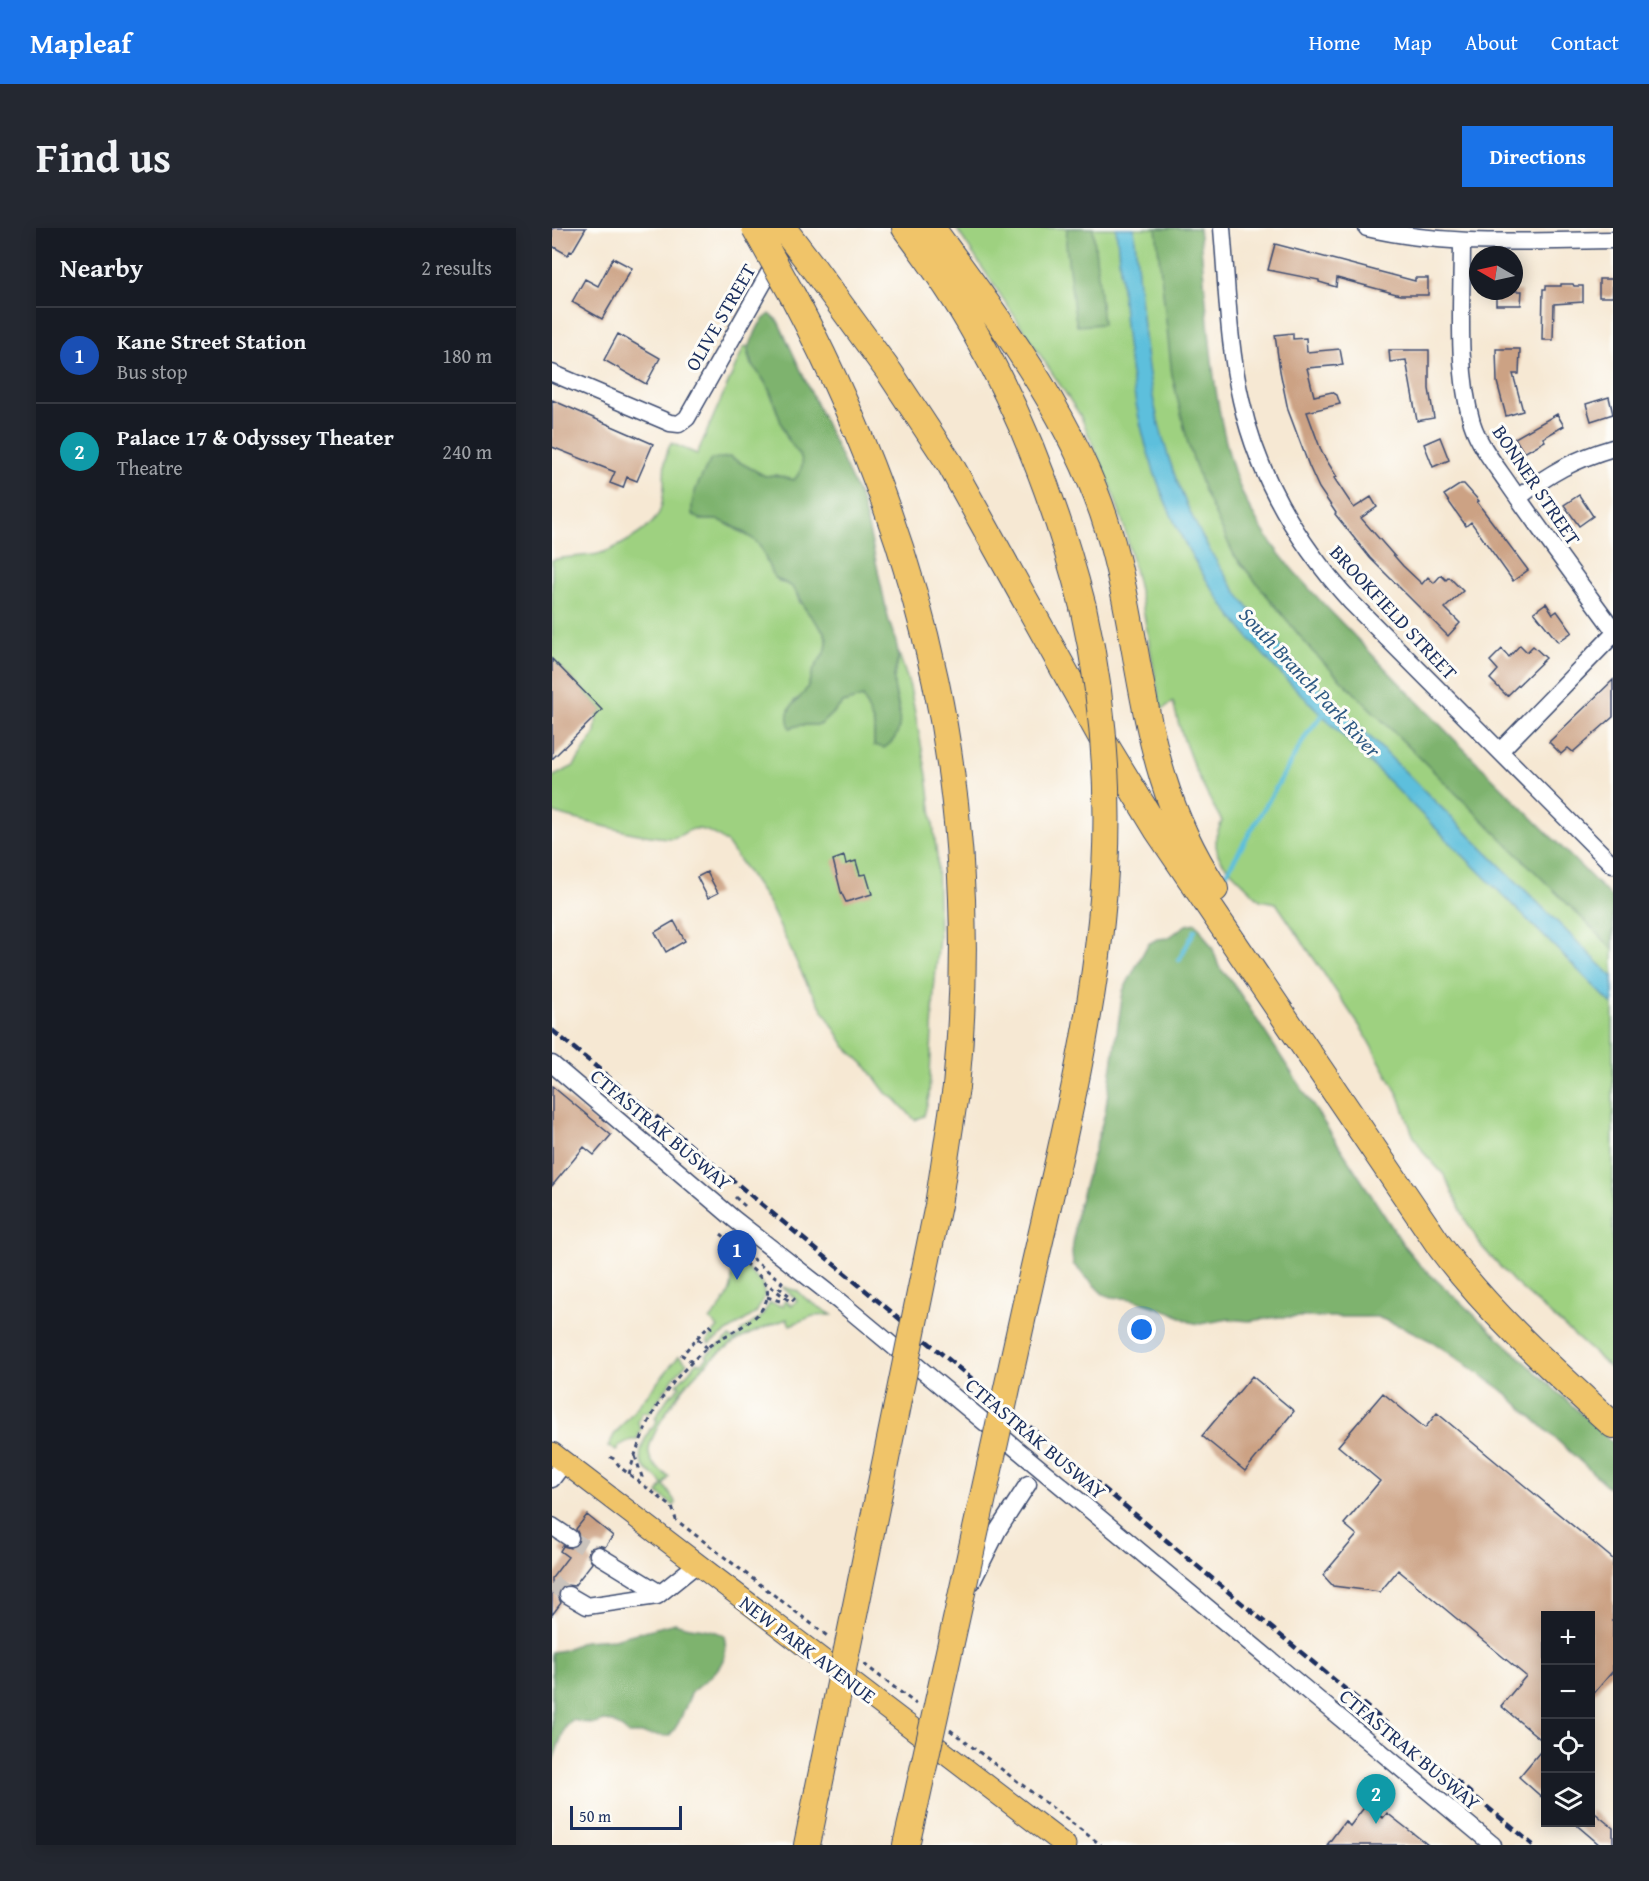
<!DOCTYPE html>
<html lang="en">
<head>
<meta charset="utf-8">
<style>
	body { margin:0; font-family:"Gentium Book Plus",serif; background:#242831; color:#f1f3f6 }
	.controls { position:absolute; right:18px; bottom:18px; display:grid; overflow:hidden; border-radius:0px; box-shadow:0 3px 15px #0003 }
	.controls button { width:54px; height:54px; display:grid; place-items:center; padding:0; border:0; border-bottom:2px solid #363941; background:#171b24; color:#f1f3f6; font:30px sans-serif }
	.compass { position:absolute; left:917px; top:18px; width:54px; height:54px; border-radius:50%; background:#171b24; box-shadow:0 3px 15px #0003; rotate:279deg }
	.scale { position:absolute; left:18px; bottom:15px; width:112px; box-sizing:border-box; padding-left:6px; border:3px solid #1b2f5e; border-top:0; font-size:16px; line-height:21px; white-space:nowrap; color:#1b2f5e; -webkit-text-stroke:4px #fdfcf7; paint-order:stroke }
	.you { position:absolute; left:590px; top:1102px; width:21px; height:21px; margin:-15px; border:4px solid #fff; border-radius:50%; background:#1a73e8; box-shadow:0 0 0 9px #1a73e833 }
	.badge { display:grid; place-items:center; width:39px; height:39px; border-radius:50%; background:#1a73e8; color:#fff; font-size:20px; font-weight:700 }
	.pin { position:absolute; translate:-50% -50px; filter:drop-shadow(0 2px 3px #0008) }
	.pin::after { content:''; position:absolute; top:32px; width:21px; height:18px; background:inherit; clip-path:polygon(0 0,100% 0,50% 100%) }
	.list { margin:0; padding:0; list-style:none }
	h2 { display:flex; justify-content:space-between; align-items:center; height:78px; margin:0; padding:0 24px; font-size:26px }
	h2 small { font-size:20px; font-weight:400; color:#9ea1a6 }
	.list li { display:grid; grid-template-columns:39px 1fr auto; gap:18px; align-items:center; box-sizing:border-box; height:96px; padding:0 24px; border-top:2px solid #363941 }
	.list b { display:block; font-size:22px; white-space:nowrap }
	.list p { margin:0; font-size:20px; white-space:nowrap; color:#9ea1a6 }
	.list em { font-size:20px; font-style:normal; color:#9ea1a6 }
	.icon { flex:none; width:33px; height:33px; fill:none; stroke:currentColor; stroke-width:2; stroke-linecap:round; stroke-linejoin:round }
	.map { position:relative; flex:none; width:1061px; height:1617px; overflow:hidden; border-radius:0px }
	header { display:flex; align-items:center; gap:36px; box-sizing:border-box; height:84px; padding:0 30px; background:#1a73e8; color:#fff }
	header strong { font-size:28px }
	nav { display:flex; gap:33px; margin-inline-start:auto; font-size:21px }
	.intro { display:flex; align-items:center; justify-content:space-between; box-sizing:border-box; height:144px; padding:0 36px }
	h1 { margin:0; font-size:42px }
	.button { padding:15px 27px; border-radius:0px; background:#1a73e8; color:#fff; font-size:21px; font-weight:700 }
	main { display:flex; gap:36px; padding:0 36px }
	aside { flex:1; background:#171b24; border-radius:0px; box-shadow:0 3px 15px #0003 }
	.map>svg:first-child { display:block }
	.green { fill:#9ed180; stroke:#5c806f; stroke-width:1.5 }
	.forest { fill:#7eb36e; stroke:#4c7166; stroke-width:1.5 }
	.water { fill:#5dbfdc; stroke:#3c779d; stroke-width:1.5 }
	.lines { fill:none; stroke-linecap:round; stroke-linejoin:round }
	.stream { stroke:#5dbfdc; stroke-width:4.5 }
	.building { fill:#cca284 }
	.minor-tunnel { stroke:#cac3bc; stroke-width:16; stroke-dasharray:16 8; stroke-linecap:butt }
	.minor-casing { stroke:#3c4b70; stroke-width:19 }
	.major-casing { stroke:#3c4b70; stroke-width:23 }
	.highway-casing { stroke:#3c4b70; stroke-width:28 }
	.path { stroke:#3c4b70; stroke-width:3; stroke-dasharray:4.5 4.5; stroke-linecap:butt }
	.minor { stroke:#fff; stroke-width:16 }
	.major { stroke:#f0c469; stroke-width:21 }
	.highway { stroke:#f0c469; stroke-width:26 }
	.rail { stroke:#1b2f5e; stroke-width:4.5; stroke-dasharray:9 4.5; stroke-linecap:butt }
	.highway-bridge-casing { stroke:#3c4b70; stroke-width:28; stroke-linecap:butt }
	.highway-bridge { stroke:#f0c469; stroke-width:26 }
	.labels { text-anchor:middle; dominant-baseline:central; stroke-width:6; stroke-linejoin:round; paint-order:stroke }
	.street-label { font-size:20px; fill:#1b2f5e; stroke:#fdfcf7 }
	.water-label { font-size:21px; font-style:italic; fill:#2f5a84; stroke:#fdfcf7 }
</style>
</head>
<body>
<header>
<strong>Mapleaf</strong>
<nav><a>Home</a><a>Map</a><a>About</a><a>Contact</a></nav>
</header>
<div class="intro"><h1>Find us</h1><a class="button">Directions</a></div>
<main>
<aside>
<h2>Nearby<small>2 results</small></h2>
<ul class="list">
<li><span class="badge" style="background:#1a4fb4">1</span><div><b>Kane Street Station</b><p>Bus stop</p></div><em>180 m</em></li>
<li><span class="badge" style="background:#0f9aa8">2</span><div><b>Palace 17 &amp; Odyssey Theater</b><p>Theatre</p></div><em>240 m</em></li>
</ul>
</aside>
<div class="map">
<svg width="1061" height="1617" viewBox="0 0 1061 1617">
	<rect width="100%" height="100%" fill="#fdfcf7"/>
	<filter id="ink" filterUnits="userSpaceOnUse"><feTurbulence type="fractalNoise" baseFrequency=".0167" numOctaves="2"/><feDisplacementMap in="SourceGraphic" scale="12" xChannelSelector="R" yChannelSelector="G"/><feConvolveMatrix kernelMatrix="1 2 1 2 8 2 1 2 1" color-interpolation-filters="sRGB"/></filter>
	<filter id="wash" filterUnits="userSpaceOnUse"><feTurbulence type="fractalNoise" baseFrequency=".008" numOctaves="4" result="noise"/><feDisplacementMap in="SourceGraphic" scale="24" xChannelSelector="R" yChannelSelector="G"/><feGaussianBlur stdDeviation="1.35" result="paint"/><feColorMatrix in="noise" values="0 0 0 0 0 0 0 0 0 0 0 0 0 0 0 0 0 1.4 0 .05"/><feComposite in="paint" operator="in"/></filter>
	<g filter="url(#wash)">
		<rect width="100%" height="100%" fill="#f6e8d3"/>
		<path class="green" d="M404,0H642L664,190L685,254L696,279L724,328L1061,680V1142L962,1054L930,1019L914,993L893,948L872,925L861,907L847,868L809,800L724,675L708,672L672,636L666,627L664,618V608L670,593C647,555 631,517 621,474L609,482L590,375L572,298L559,259L528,187Z
			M196,118V127L199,137L207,144L217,162L235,210L249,225L251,235L248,245L243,252L223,247L213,248L178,229L148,292H168L203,312L209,320L221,347L228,354L238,357L244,364L247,373L273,405L275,415L274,424L262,441L255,460L250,468L242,473L247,497H268L291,475L311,468L322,497V517L348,484L341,454L346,434V423L358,459L375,547L385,628L387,710L382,762L377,868L372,888L363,892L342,870L334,865L315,839L293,818L255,756L216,674L176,616C168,609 157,602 147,601C135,599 129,611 117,610C82,608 46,596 11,588L0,584V549L22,538L43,505L45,487L50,482L0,431V332C15,328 31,329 46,326C62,322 94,304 104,290C109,284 110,276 111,269C114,250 109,233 119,215L145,226L192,119Z
			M178,1018L186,1024L183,1029L210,1056L213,1068L204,1085L157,1116L155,1113L166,1099L158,1092C181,1065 185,1056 175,1021Z
			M230,1059L246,1063L254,1071L280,1087L261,1088L238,1097L235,1091C216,1098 197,1105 180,1116C148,1136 124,1166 106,1198C103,1206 96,1216 97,1224C97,1236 108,1242 117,1249L112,1257L124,1275L122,1278L106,1265L111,1257C107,1250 102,1247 96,1243C81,1231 92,1214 98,1201H100L105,1192L103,1190L104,1188L119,1165L121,1166L128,1158L125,1156L146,1134L149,1136L156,1129L154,1127L178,1109L181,1112L189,1107L188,1104L209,1089L218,1075L231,1078L233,1072L240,1078L245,1072Z
			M127,1128L135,1135L122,1149L97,1185L90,1184L86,1194L89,1201L85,1212H79L66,1218L65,1222L56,1219L62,1207Z"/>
		<path class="forest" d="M515,0H541L551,96L525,98L522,82L514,16Z
			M604,0H647C656,79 658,170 683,246C706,316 764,367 813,419C894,505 978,587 1061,671V721L760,423L682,327L652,263L636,216L620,147Z
			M218,86L226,93L309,272C320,310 327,350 336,389C339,402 345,412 346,425C347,436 340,446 342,457C345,479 357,505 332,520L322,517V497L311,469L291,475L268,497H248L238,500C229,476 248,476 256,458C258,453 259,446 262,441C268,429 281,419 272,404C267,396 259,390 254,382C249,375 246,365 240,359C234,354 226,354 221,347C214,336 213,320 201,311C193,305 180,297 169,293C157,289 152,296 140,286C138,265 150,249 159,231L178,229L213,248L223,247L242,252C260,230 244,227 235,209C227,193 224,176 217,161C206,139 188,134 202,108C206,98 209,92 218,86Z
			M644,695L661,721L667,739L681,755L853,1019L867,1036L1061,1215V1263L949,1161L881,1114L853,1100L825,1089H727L697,1093L677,1091L648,1096L638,1094L619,1084L580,1071L560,1069L551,1066L521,1036L520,1025L525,983L553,885L571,763L596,716L605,711L616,710L634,697Z
			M123,1395C140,1402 157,1398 172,1408C177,1428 169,1441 153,1453C148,1457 142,1461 139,1466C132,1481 128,1497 117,1508C102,1508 93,1505 77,1506L61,1494L52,1493L42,1496L20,1492L13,1500L0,1535V1424L12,1422L31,1413L62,1411Z"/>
		<path class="water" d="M564,0H582C587,53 590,107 599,159C619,270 667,354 743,435L1061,749V777L731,448C660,374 609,291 587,190C573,128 571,63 564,0Z"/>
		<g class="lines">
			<path class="stream" d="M674,646L755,506L772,485
				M627,732L643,702"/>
		</g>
		<g id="blocks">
			<path class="building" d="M0,0H34L20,24L18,23L16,27L0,18Z
				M723,16L863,53V50H876V67H848L785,50L784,59L767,54V52L716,42Z
				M61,30L80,40L50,91L20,74L33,51L46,58Z
				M1047,51H1061V69H1047Z
				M1009,56H1021L1022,58H1031V74L1002,76L1001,112H990L991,61H994V58H1009Z
				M944,63H970L969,77H944Z
				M741,105V111L754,110L755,124L788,121L791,137L755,140L762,168L780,164L785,167L788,176L755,184L770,225L785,249L782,250L802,280L819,269L825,279L809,290L851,338L870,356L876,349L882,355L889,347L894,352L897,349L911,363L893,380L908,395L896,408L818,330L783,286L784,285L767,260L757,238L736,182L728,143L723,107Z
				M66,106L108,130L94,156L52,132Z
				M944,121H968L967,146H961L971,183L954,188L945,154Z
				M837,122H877V161L882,190L865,193L854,132L838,134Z
				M1057,169L1061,186L1039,193L1034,176Z
				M0,172L101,216L85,253L75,249L71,260L58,255L63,244L0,219Z
				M1005,186L1012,198L991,210L993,213L972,225L963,210Z
				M888,209L897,232L881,239L872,216Z
				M909,256H912L927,273L925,274L976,342L961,353L919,294L914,298L892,267Z
				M1027,267L1041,288L1027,298L1012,277Z
				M994,375L1001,386L1005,383L1020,404L1006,414L982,384Z
				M968,417L975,424L981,418L994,430L955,468L938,451L946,442L938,433L950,421L957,429Z
				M0,431L50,482L0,531Z
				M1061,452V489L1021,524L1016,520L1009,526L997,514Z
				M292,628L294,636L304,633L308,647L314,646L320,666L294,674L289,664L281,632Z
				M155,644L166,665L156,670L145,649Z
				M122,693L133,713L114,724L103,704Z
				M0,858L59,907L42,927L32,919L0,958Z
				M700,1148L742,1183L693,1243L650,1208Z
				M831,1165L873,1200L885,1185L1061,1331V1443L1038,1470V1388H993V1515L949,1478L974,1448L846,1342L828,1364L781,1358L771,1347L805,1307L792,1296L828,1253L786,1218Z
				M35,1287L61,1308L53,1319L46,1317L37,1321L36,1327L40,1335L22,1358L15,1357L7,1361L6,1368L9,1375L0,1387V1350L16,1329L8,1323L11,1318L18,1320L26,1316L28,1310L24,1301Z
				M993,1518V1572L967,1549Z
				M814,1577L831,1590L835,1585L876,1617H775L793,1593L798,1598Z
				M1038,1581L1061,1600V1617H1048L1021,1594H1038Z"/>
		</g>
	</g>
	<g filter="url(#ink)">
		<use href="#blocks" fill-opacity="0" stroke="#3c4b70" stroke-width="1.5"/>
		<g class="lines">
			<path class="minor-tunnel" d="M18,1310L46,1327
				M0,1355L16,1367"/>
			<g class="minor-casing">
				<path id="minor" d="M670,0C675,57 676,116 689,172C706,249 747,317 799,374L1061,637
					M815,0C896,19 979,13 1061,12
					M910,14C910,71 904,140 920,195C927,217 944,238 957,257C991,306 1026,353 1061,401
					M0,145L118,195L127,196L135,190L226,29
					M966,270C996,246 1023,231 1061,220
					M948,523L1061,407
					M0,836L182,991L288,1074L941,1617
					M0,1251L12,1235
					M0,1298L18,1310
					M46,1327L108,1365
					M420,1354L446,1302L476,1256
					M16,1367L35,1378L105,1368L145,1336"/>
			</g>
			<g class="major-casing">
				<path id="major" d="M0,1225L513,1617"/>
			</g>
			<g class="highway-casing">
				<path id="highway" d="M353,0C378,33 402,67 422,103C472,190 506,282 531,379
					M380,0C447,92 523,191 556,301C581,383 586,469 611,550C623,589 641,627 663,661
					M260,38L338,145L398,236L553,516L606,603L889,1020C939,1087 1000,1141 1061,1197
					M242,70C375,322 432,574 404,859
					M255,1617L266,1563
					M354,1617L361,1587"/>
			</g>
			<path class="path" d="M183,969L193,978
				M193,1025L230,1054L226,1059L242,1071L239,1074L214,1055
				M215,1069L228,1073
				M145,1110L157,1097L163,1102
				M140,1134L130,1127L145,1110L155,1120
				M83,1228L90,1249L87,1254
				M58,1229L62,1231L69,1240L120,1279L124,1292L278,1410
				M77,1246C88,1208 105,1170 133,1141C140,1134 148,1125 156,1119C175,1104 209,1095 215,1070C219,1053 199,1041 188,1031L193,1025L169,1006
				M312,1436L364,1476
				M398,1502L549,1617"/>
			<use href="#minor" class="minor"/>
			<use href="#major" class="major"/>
			<use href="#highway" class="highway"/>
			<path class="rail" d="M0,802L981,1617"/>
			<g class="highway-bridge-casing">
				<path id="highway-bridge" d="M203,0L242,70
					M231,0L260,38
					M266,1563L386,977L404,859
					M361,1587C398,1416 436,1245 474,1074C502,948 536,821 549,693C560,589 554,481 531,379"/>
			</g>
			<use href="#highway-bridge" class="highway-bridge"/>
		</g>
	</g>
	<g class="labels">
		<g class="street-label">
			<text transform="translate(168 89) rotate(-60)">OLIVE STREET</text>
			<text transform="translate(985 257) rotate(56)">BONNER STREET</text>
			<text transform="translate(842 384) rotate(47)">BROOKFIELD STREET</text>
			<text transform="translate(109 901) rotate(40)">CTFASTRAK BUSWAY</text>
			<text transform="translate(484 1210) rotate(40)">CTFASTRAK BUSWAY</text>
			<text transform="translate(256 1421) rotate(37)">NEW PARK AVENUE</text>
			<text transform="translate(858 1521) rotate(40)">CTFASTRAK BUSWAY</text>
		</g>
		<g class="water-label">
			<text transform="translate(758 454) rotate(47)">South Branch Park River</text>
		</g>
	</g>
</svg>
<div class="controls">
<button>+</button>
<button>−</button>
<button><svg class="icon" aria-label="locate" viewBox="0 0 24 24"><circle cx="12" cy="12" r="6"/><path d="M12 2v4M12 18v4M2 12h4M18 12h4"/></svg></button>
<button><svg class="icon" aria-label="layers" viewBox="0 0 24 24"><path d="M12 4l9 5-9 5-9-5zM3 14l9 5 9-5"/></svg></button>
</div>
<svg class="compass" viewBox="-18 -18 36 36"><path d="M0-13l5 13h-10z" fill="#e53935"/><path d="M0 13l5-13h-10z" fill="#9ea1a6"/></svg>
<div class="scale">50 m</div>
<div class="you"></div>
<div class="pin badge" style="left:185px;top:1052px;background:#1a4fb4">1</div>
<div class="pin badge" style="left:824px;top:1596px;background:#0f9aa8">2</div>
</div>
</main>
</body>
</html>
